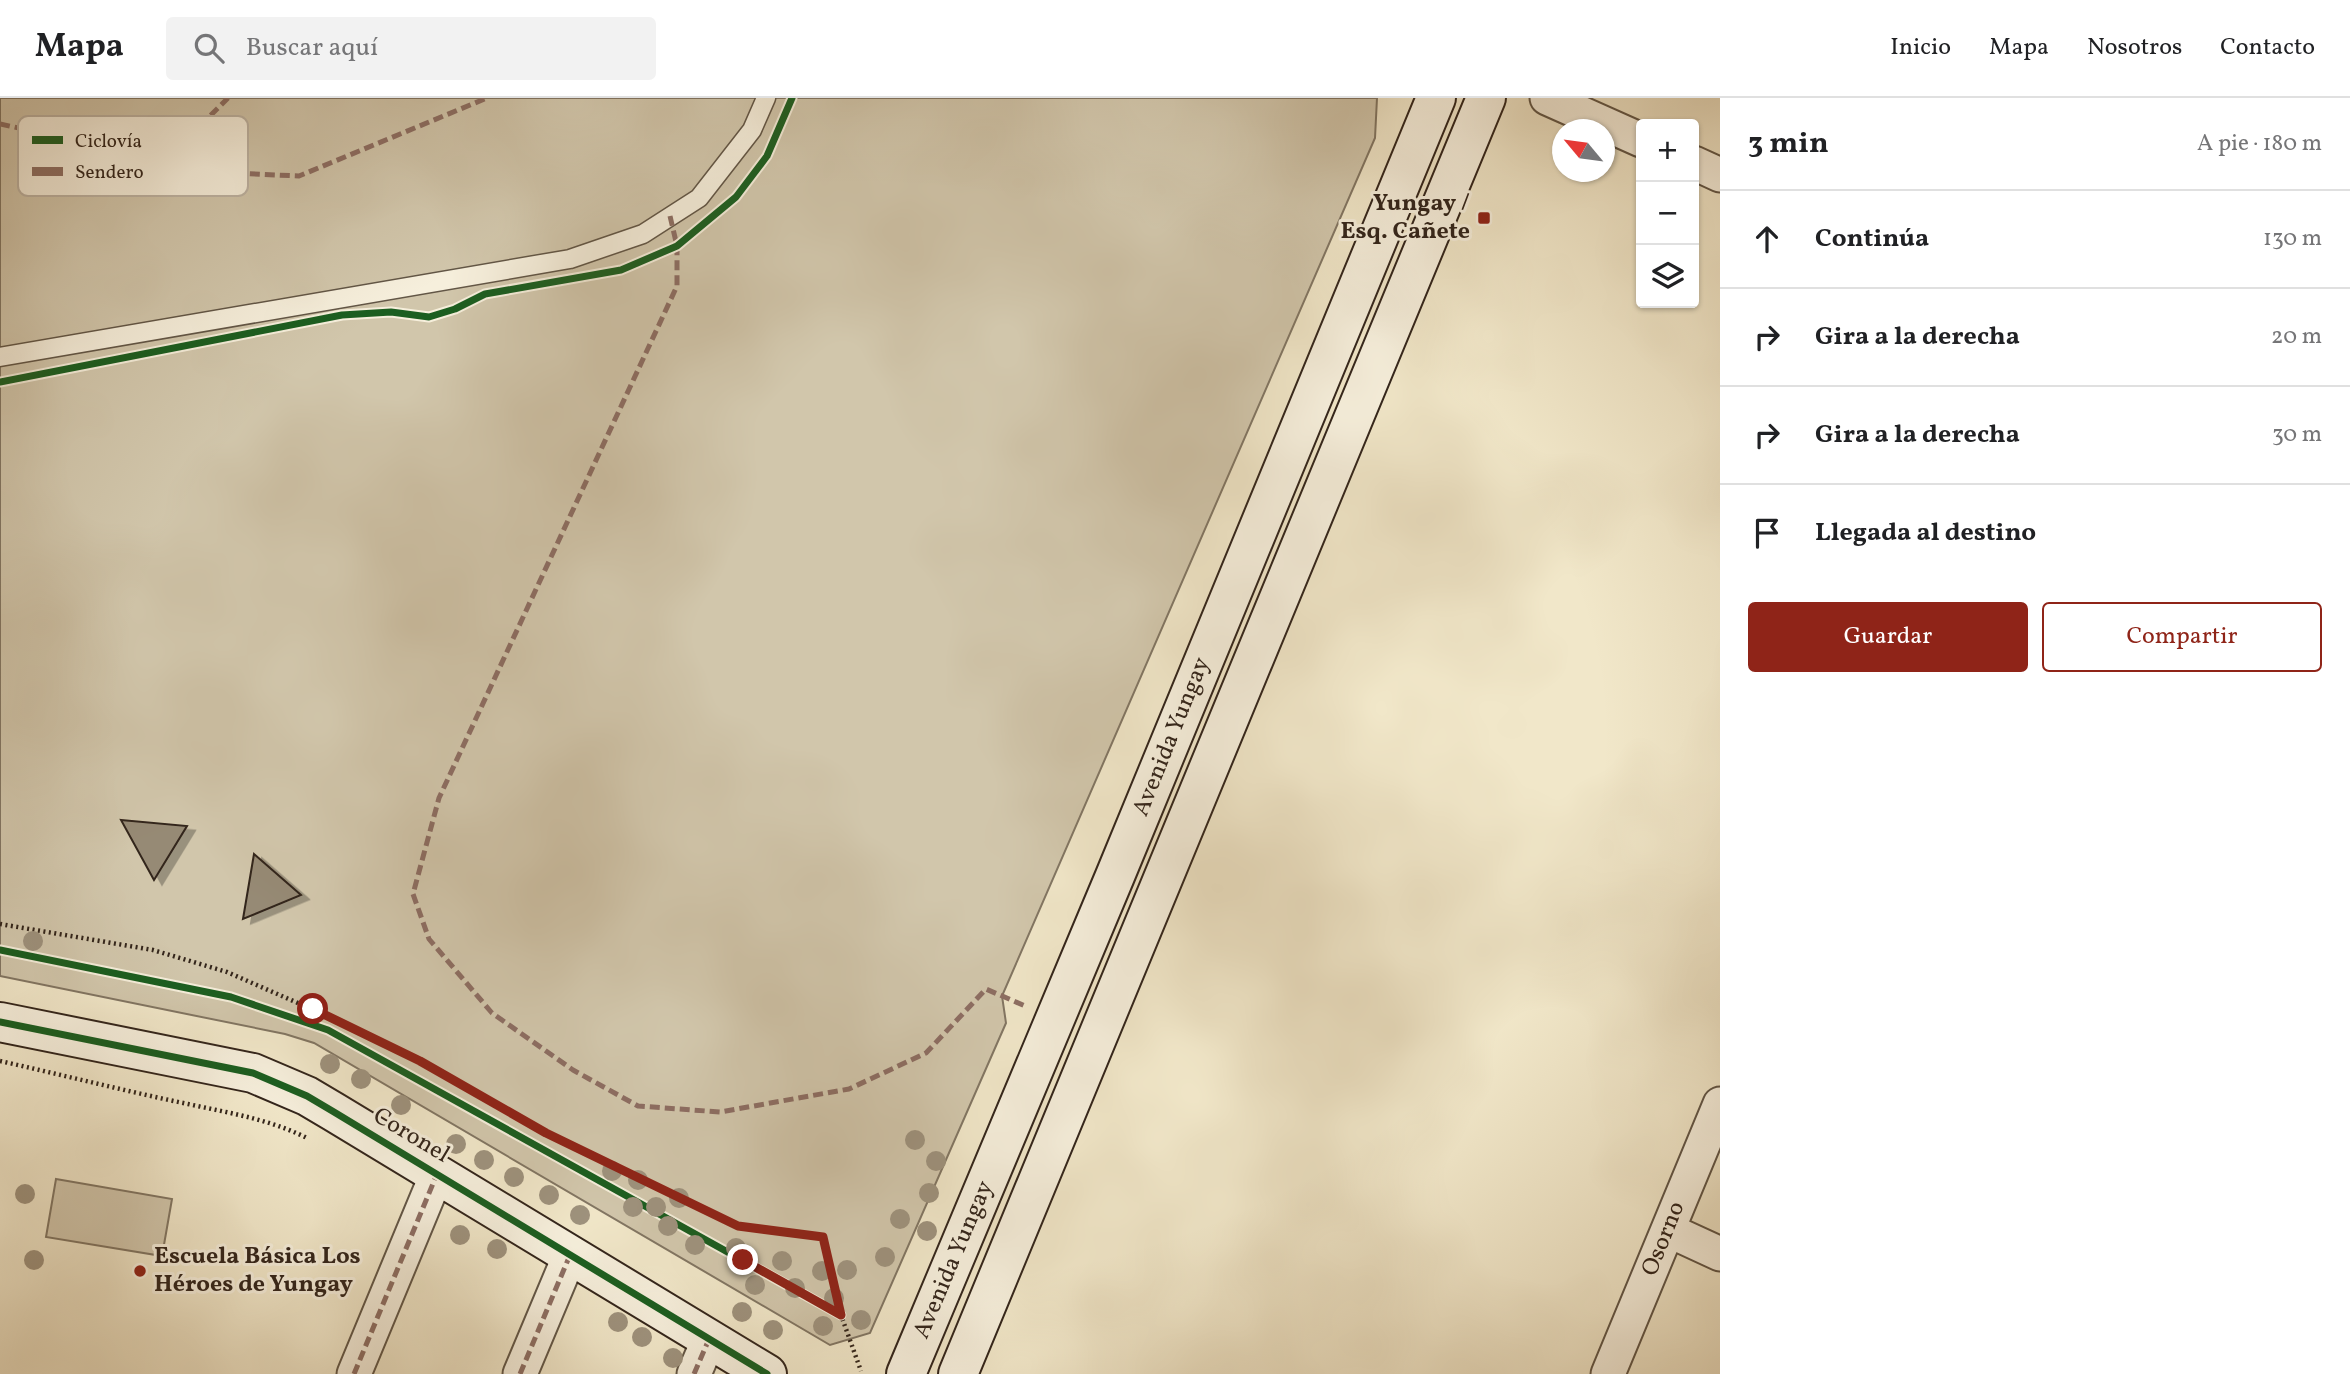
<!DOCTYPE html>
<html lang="es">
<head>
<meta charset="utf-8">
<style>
	body { margin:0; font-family:Vollkorn,serif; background:#f2f2f2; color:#202124 }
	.controls { position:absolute; right:21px; top:21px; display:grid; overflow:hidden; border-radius:7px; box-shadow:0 2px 5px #0004 }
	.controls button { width:63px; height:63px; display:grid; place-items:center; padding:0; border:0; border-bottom:2px solid #e0e0e0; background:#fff; color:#202124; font:35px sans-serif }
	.compass { position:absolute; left:1552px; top:21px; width:63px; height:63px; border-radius:50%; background:#fff; box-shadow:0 2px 5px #0004; rotate:299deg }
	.stop { position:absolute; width:21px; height:21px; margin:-16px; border:5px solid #8f2418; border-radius:50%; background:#fff }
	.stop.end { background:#8f2418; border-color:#fff; box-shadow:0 2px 7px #0008 }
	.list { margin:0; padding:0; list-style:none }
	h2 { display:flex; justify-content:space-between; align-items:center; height:91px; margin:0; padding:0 28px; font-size:30px }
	h2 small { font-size:23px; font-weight:400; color:#757577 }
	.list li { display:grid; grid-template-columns:46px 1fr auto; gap:21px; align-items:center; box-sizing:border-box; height:98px; padding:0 28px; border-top:2px solid #e0e0e0 }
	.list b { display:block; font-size:26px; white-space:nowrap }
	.list em { font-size:23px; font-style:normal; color:#757577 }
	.actions { display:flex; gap:14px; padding:21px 28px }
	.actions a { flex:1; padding:16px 0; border:2px solid #8f2418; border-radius:7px; text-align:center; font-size:24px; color:#8f2418 }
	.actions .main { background:#8f2418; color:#fff }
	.icon { flex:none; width:38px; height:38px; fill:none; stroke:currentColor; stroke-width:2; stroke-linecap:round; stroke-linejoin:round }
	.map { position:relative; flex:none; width:1720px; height:1276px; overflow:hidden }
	header { display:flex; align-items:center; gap:42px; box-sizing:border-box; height:98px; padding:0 35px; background:#fff; border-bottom:2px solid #e0e0e0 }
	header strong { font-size:33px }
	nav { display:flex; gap:38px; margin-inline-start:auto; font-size:24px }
	.search { width:490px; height:63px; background:#f2f2f2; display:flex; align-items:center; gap:18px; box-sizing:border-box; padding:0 24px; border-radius:7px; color:#757577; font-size:26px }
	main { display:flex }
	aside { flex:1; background:#fff }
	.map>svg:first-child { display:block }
	.green { fill:#d1c6ab; stroke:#827663; stroke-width:2 }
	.building { fill:#968a75; stroke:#33251b; stroke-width:2; filter:url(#shadow) }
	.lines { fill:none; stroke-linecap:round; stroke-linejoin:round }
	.lane-casing { stroke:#625646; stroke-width:21 }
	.street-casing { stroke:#625646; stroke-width:37 }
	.secondary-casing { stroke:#33251b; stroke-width:42 }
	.path { stroke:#33251b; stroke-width:4.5; stroke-dasharray:2 3.5; stroke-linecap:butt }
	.lane { stroke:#f6efdc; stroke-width:18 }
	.street { stroke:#f6efdc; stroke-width:33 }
	.secondary { stroke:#f6efdc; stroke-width:38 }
	.quiet { stroke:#8d6e63; stroke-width:5; stroke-dasharray:10 5; stroke-linecap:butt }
	.cycleway-casing { stroke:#f6efdc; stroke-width:11 }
	.cycleway { stroke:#1b5e20; stroke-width:7 }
	.tree { fill:#9e927d }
	.route { stroke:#8f2418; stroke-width:9 }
	.poi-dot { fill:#8f2418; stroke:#f6efdc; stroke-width:2.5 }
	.labels { text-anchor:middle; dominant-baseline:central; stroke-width:6; stroke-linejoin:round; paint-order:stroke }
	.poi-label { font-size:24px; font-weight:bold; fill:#33251b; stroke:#f6efdc; text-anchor:end }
	.street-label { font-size:24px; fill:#33251b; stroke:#f6efdc }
	.key { fill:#f6efdc; stroke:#bcb2a2; stroke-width:2 }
	.key-label { font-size:19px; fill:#33251b }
</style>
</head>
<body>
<header>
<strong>Mapa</strong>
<div class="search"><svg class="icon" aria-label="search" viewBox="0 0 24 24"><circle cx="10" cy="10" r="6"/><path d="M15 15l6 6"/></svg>Buscar aquí</div>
<nav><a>Inicio</a><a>Mapa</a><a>Nosotros</a><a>Contacto</a></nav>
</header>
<main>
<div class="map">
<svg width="1720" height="1276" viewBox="0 0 1720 1276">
	<defs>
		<filter id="shadow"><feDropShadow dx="8" dy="4.5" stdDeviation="0" flood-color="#0004"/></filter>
	</defs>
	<rect width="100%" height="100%" fill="#f1e7c9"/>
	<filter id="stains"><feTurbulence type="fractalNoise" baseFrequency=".00286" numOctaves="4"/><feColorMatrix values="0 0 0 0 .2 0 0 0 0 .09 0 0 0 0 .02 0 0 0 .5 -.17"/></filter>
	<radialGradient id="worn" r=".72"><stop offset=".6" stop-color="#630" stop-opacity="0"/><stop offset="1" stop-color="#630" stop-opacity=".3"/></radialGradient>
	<path class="green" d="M0,0H1377L1375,40L1002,898L1006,925L870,1235L830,1247L314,945L285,936L0,878Z
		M56,1081L172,1101L162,1158L46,1139Z"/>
	<path class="building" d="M121,722L187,728L154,782Z
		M254,756L301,797L243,821Z"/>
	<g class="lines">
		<g class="lane-casing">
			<path id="lane" d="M0,259L570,161L643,136L699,100L752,32L766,0"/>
		</g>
		<g class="street-casing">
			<path id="street" d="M1547,0L1641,42
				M1694,65L1720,77
				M1668,1132L1720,1156
				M354,1276L437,1076
				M520,1276L570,1157
				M694,1276L709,1241
				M1608,1276L1720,1006"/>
		</g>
		<g class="secondary-casing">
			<path id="secondary" d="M0,924L253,975L307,998L334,1014L767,1276
				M906,1276L1115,778L1436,0
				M958,1276L1486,0"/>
		</g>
		<path class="path" d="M0,826L153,852L227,874L355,930L484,998L546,1035L738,1128L823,1139L841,1217L861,1273
			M0,963C63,977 125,993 188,1006C229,1015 269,1021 307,1040"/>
		<use href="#lane" class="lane"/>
		<use href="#street" class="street"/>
		<use href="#secondary" class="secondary"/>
		<path class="quiet" d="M0,26L231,75L299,78L487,0
			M148,57L194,34L228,0
			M670,118L677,148V188L439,700L413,796L429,841L492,915L573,972L638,1008L720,1014L849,991L926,955L986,891L1025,908
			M354,1276L437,1076
			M520,1276L570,1157
			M694,1276L709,1241"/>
		<g class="cycleway-casing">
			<path id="cycleway" d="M0,284L342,217L391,214L429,219L455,211L485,196L621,172L677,148L736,99L767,58L792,0
				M0,852L231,899L328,932L841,1217
				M0,924L253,975L307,998L334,1014L767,1276"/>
		</g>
		<use href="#cycleway" class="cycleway"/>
	</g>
	<g class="tree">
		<circle cx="33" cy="843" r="10"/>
		<circle cx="330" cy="966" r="10"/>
		<circle cx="361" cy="981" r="10"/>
		<circle cx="401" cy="1007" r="10"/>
		<circle cx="915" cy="1042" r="10"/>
		<circle cx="456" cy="1046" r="10"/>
		<circle cx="484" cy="1062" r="10"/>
		<circle cx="936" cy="1063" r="10"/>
		<circle cx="612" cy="1073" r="10"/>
		<circle cx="514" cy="1079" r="10"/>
		<circle cx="638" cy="1082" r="10"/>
		<circle cx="929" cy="1095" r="10"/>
		<circle cx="25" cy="1096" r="10"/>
		<circle cx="549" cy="1097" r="10"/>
		<circle cx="679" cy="1100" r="10"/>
		<circle cx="633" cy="1109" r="10"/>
		<circle cx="656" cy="1109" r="10"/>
		<circle cx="580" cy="1117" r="10"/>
		<circle cx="900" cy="1121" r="10"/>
		<circle cx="668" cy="1128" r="10"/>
		<circle cx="927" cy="1133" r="10"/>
		<circle cx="460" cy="1137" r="10"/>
		<circle cx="695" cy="1147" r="10"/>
		<circle cx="736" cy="1150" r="10"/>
		<circle cx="497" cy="1151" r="10"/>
		<circle cx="885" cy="1159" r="10"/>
		<circle cx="34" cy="1162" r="10"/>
		<circle cx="782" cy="1163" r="10"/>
		<circle cx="847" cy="1172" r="10"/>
		<circle cx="822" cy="1173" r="10"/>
		<circle cx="755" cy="1187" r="10"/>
		<circle cx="795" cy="1190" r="10"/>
		<circle cx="834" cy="1200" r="10"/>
		<circle cx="742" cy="1214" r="10"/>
		<circle cx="861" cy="1222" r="10"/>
		<circle cx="618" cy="1224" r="10"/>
		<circle cx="823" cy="1228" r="10"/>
		<circle cx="773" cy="1232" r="10"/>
		<circle cx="642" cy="1239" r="10"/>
		<circle cx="673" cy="1260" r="10"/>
	</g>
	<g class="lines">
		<path class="route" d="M313,911L420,963L546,1035L738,1128L823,1139L841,1217L743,1162"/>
	</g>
	<g class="poi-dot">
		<rect x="1477" y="113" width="14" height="14" rx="3.5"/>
		<circle cx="140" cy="1173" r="7"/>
	</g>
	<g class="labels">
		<g class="poi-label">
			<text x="1470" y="106">Yungay /<tspan x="1470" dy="28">Esq. Cañete</tspan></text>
			<text x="154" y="1159" text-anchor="start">Escuela Básica Los<tspan x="154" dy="28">Héroes de Yungay</tspan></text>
		</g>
		<g class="street-label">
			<text transform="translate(1172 639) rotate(-68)">Avenida Yungay</text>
			<text transform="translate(411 1038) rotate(31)">Coronel</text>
			<text transform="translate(1664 1141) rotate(-68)">Osorno</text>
			<text transform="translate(954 1162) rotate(-67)">Avenida Yungay</text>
		</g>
	</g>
	<rect x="18" y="18" width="230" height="80" rx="10" class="key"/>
	<rect x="32" y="38" width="31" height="8" fill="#1b5e20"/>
	<rect x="32" y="69" width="31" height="9" fill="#8d6e63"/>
	<g class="key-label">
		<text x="75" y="49">Ciclovía</text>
		<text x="75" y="80">Sendero</text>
	</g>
	<rect width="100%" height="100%" filter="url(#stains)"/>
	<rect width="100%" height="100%" fill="url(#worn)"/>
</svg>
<div class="controls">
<button>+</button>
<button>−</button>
<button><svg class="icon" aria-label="layers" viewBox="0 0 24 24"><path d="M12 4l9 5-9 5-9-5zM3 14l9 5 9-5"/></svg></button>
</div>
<svg class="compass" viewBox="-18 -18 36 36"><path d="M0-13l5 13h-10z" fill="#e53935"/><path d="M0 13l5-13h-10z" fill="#757577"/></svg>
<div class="stop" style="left:313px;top:911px"></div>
<div class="stop end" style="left:743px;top:1162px"></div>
</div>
<aside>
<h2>3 min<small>A pie · 180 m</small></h2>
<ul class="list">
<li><svg class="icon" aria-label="ahead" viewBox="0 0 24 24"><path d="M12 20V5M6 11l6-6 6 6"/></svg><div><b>Continúa</b></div><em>130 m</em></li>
<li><svg class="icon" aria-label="right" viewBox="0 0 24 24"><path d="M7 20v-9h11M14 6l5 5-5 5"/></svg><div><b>Gira a la derecha</b></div><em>20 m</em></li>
<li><svg class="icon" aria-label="right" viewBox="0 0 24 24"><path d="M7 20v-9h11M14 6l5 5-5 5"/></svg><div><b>Gira a la derecha</b></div><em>30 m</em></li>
<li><svg class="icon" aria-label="arrive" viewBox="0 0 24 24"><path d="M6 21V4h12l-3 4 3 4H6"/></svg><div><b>Llegada al destino</b></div></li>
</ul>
<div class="actions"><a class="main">Guardar</a><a>Compartir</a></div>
</aside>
</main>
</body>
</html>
